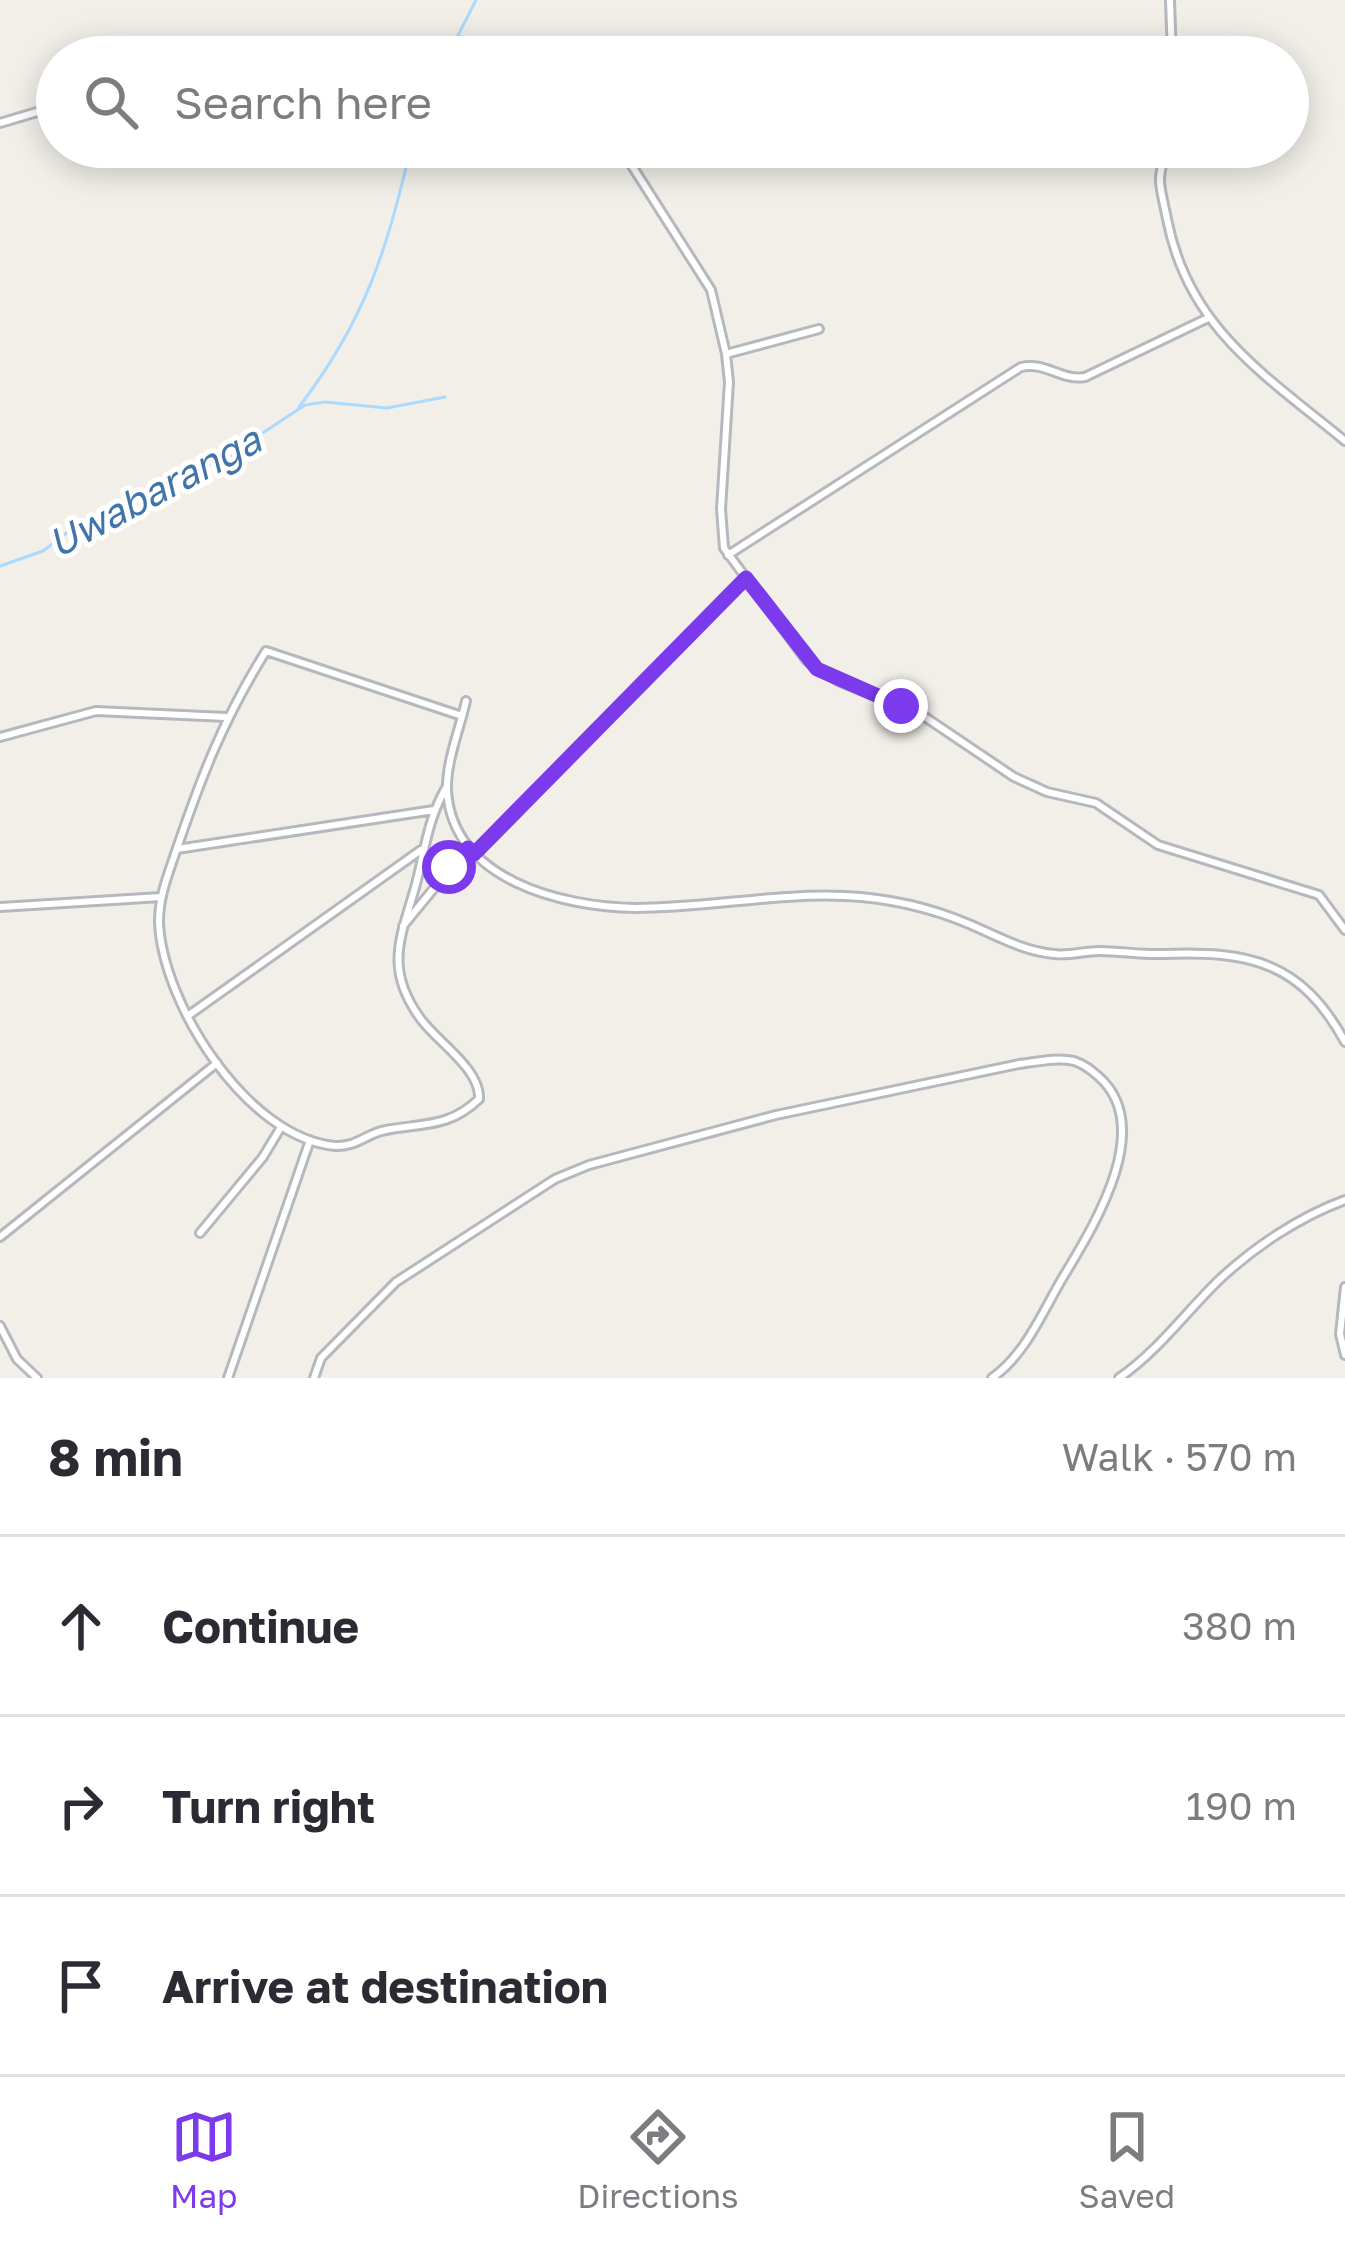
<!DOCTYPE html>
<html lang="en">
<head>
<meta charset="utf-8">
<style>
	body { margin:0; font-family:"Golos Text",sans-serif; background:#f7f7f7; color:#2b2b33 }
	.stop { position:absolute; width:36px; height:36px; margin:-27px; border:9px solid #7c3aed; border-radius:50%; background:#fff }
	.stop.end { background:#7c3aed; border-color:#fff; box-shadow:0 3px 12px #0008 }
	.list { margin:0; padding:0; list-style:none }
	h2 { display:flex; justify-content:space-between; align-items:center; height:156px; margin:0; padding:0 48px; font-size:51px }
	h2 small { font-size:39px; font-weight:400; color:#7c7c81 }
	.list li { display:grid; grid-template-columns:78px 1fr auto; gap:36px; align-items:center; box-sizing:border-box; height:180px; padding:0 48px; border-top:3px solid #e1e1e2 }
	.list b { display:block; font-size:45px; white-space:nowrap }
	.list em { font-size:39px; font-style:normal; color:#7c7c81 }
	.icon { flex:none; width:66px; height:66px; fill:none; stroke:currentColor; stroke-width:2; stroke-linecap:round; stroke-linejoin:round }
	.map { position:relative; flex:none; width:1345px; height:1378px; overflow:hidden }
	.search { position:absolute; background:#fff; box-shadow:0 6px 30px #0003; left:36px; right:36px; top:36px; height:132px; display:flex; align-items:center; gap:30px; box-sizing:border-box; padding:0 42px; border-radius:66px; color:#7c7c81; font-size:45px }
	.sheet { height:696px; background:#fff }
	nav { display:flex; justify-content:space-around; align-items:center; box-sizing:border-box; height:168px; border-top:3px solid #e1e1e2; background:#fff; font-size:33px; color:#7c7c81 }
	nav a { display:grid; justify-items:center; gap:6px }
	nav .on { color:#7c3aed }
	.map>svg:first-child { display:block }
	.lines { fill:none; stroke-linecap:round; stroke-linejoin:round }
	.stream { stroke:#aadaff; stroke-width:3 }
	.minor-casing { stroke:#b5b8bc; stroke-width:12 }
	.minor { stroke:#fff; stroke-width:6 }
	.route { stroke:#7c3aed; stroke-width:15 }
	.labels { text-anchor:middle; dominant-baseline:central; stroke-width:10; stroke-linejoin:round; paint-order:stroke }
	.water-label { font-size:39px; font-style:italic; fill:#4174aa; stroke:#fff }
</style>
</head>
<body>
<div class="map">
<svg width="1345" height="1378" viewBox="0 0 1345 1378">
	<rect width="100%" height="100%" fill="#f1efe8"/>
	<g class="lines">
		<path class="stream" d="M447,57L476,0
			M299,407C366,319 386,252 411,147
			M0,566L43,551L86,518L120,501L238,454L255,438L305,405L325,402L387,408L445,397"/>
		<g class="minor-casing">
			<path id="minor" d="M1170,0L1172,57
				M412,57L437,53L444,57
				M0,123L37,112L57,115
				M620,147L711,290L726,354L729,382L721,509L724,548L807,661L838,681L922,715L1014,777L1047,792L1096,803L1158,845L1319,895L1345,930
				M1168,147C1155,182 1160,183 1167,219C1188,328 1265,375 1345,441
				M726,354L819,329
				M728,555L1021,367C1045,361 1061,381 1085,377L1208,318
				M466,701C460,728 446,762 447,790C452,880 562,907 636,908C705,908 775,893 845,896C889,898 929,907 969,924C997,936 1023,951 1054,954C1069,956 1084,951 1099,951C1121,951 1142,955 1163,954C1249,951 1301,961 1345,1042
				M0,737L96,711L226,717
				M447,786C428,818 425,849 416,884C402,935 383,967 420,1018C436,1041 481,1069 479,1099C449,1128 422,1123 386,1130C367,1133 357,1147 335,1146C247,1138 162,1003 159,922C159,896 168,875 176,851C202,775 223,720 266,651L462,716
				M177,849L434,810
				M474,854L745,579
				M0,907L161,897
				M403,926L467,848
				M189,1015L421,850
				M200,1233L263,1157L281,1127
				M0,1237L217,1063
				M1345,1287L1340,1334L1345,1355
				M0,1326L17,1359L37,1378
				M228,1378L310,1140
				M314,1378L321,1358L396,1282L555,1179L589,1165L776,1115L1019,1064C1036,1062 1057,1057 1074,1061C1084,1064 1091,1070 1098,1076C1157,1127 1093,1227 1062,1279C1042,1313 1025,1355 992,1378
				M1119,1378C1158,1351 1185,1313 1219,1280C1254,1247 1299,1217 1345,1200"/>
		</g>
		<use href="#minor" class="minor"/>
	</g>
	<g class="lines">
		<path class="route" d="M449,867L468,848L474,854L746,578L817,669L901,706"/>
	</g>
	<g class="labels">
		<g class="water-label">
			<text transform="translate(154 491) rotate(-28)">Uwabaranga</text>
		</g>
	</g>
</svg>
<div class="stop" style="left:449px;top:867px"></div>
<div class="stop end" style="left:901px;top:706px"></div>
<div class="search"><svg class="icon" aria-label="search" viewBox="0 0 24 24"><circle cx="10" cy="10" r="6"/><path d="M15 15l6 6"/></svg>Search here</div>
</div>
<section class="sheet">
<h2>8 min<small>Walk · 570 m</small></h2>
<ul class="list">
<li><svg class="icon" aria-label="ahead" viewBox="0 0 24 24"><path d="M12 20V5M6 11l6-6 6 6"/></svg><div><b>Continue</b></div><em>380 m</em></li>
<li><svg class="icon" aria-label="right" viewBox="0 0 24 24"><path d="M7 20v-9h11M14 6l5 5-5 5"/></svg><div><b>Turn right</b></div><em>190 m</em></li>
<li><svg class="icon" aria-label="arrive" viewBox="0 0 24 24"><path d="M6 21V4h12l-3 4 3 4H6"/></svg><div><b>Arrive at destination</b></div></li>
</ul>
</section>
<nav>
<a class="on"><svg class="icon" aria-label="map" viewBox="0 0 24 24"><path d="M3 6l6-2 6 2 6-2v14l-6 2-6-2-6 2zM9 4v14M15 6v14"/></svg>Map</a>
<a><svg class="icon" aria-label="directions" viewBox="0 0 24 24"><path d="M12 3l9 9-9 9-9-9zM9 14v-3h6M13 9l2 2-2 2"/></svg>Directions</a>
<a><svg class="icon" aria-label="saved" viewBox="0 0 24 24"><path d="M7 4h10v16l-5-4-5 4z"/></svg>Saved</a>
</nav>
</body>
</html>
